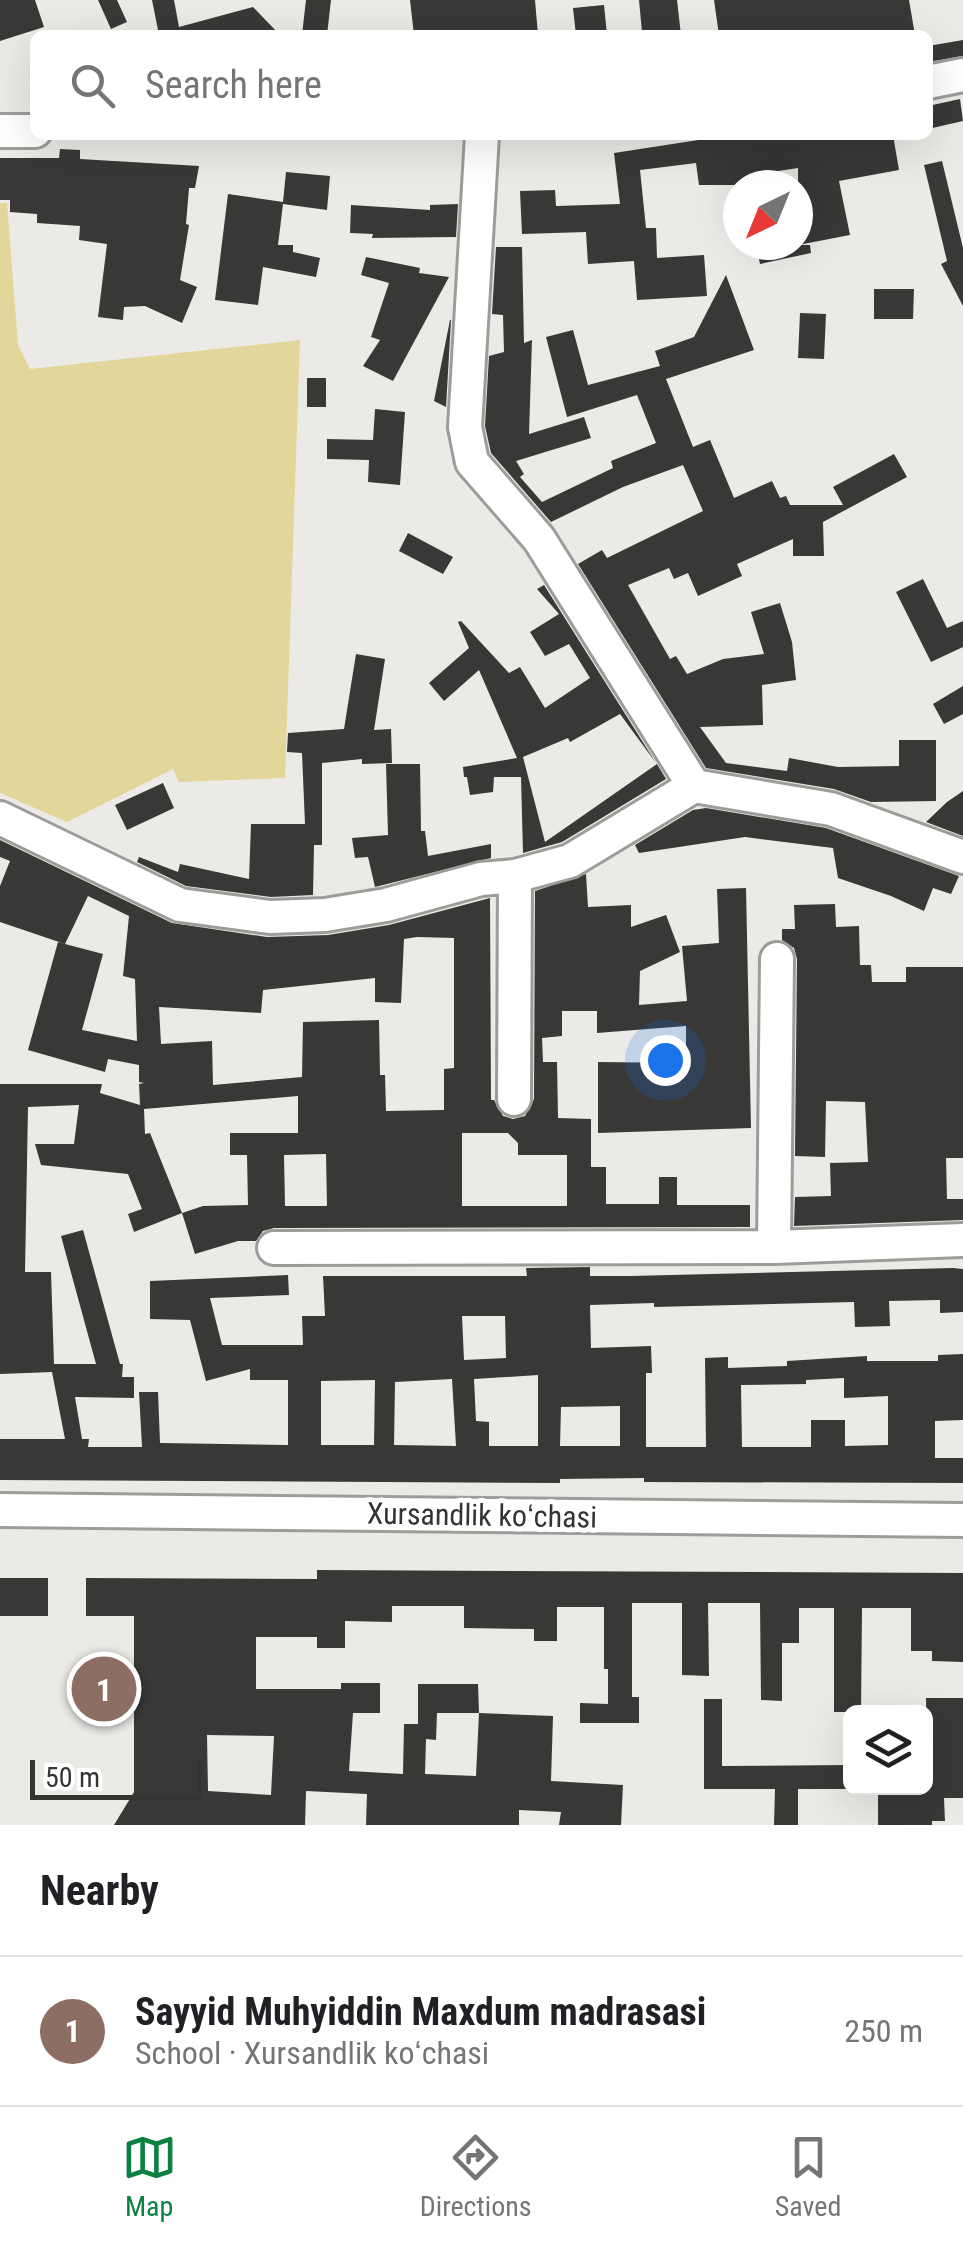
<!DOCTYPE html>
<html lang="en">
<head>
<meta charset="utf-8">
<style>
	body { margin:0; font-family:"Roboto Condensed",sans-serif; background:#f2f2f2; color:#202124 }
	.controls { position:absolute; right:30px; bottom:30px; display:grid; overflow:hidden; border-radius:15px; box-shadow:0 10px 40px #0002 }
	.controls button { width:90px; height:90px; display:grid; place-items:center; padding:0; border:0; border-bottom:2px solid #e0e0e0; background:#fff; color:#202124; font:50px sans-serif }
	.compass { position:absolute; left:723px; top:170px; width:90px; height:90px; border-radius:50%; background:#fff; box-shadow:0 10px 40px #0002; rotate:223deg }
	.scale { position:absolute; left:30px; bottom:25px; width:172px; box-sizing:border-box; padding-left:10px; border:5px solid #343433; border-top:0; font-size:28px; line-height:35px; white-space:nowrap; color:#343433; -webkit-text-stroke:8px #fff; paint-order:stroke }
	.you { position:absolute; left:665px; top:1060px; width:35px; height:35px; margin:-25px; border:8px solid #fff; border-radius:50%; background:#1a73e8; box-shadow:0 0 0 15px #1a73e833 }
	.badge { display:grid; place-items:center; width:65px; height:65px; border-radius:50%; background:#0b8043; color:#fff; font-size:32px; font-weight:700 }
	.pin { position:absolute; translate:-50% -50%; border:5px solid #fff; box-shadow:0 2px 10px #0006 }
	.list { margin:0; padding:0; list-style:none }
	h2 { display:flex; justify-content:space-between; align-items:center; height:130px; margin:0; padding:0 40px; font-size:42px }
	h2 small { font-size:32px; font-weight:400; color:#757577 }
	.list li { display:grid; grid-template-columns:65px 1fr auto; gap:30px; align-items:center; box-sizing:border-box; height:150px; padding:0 40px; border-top:2px solid #e0e0e0 }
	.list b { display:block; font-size:38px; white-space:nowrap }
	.list p { margin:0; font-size:32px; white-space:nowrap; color:#757577 }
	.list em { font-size:32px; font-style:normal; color:#757577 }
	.icon { flex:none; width:55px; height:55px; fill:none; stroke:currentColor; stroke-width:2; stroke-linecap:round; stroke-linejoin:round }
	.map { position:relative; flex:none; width:963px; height:1825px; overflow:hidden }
	.search { position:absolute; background:#fff; box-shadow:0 10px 40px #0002; left:30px; right:30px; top:30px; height:110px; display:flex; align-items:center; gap:25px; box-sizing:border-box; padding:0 35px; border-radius:15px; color:#757577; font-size:38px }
	.sheet { height:280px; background:#fff }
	nav { display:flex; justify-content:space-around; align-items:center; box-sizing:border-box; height:140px; border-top:2px solid #e0e0e0; background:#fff; font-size:28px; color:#757577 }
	nav a { display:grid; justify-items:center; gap:5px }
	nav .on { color:#0b8043 }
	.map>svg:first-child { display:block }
	.green { fill:#e3d69a }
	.building { fill:#393836; fill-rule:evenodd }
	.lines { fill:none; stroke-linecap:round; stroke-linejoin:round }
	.minor-casing { stroke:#9c9c99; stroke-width:38 }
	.minor { stroke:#fff; stroke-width:32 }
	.labels { text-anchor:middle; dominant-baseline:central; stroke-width:10; stroke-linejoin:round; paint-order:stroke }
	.street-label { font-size:30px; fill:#343433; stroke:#fff }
</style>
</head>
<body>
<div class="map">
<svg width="963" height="1825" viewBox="0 0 963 1825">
	<rect width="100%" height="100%" fill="#ebeae7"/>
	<path class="green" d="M0,203H7L18,345L30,369L300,340L285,778L179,782L173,769L67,822L0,793Z"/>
	<path class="building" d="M0,0H35L44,27L0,41Z
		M98,0H117L127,22L111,29Z
		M152,0H174L179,27L253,7L280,35H159Z
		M306,0H331L327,35H302Z
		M410,0H535L538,35H414Z
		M639,0H677L681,35H659V30L642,32Z
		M714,0H909L915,35H719Z
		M604,5L607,35H576L573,8Z
		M963,40V56L928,62V46Z
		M960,99L963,121L928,129V106Z
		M731,135H893L899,170L839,181L850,235L798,245V168L759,174L760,185H699L696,163L640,170L646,228H656L657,258L704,255L707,296L637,300L634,261L588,264L586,232L522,234L520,191L555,190L556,206L620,204L614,153Z
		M60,149L80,150V159L199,166L195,188H189L186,224L189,225L180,280L197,287L182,323L145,306L124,307L123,320L98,317L107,244L79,240L80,226L37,223V214L10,212V200H0V158H59Z
		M942,161L963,248V306L941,264L947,261L924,165Z
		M286,172L330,176L327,210L283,204L278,245H293V252L320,258L316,277L263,267L258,305L215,300L228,194L283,202Z
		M458,204L456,237L372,238L373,234L350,233L351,205L430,210V205Z
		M756,245H810L811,253L760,264Z
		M496,247H522L524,343L532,340L529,434L584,417L591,438L516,461L524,474L520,477L542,502L613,468L611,461L656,443L637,395L567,417L546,337L573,330L588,385L660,366L655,351L694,337L726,275L754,350L666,379L693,447L710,440L734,498L772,481L780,498L786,496L790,505H843L833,487L894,454L907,477L823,522L824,556H793V539L737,564L742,576L698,596L688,573L674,579L669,568L628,585L670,659L676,656L687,674L723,659L764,654L751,612L780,603L792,642L796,680L762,685L763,725L700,727L726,763L787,771L789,758L838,767L899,766V740H936V801L871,802L834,789L706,768L578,564L602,550L607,558L703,511L683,465L623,487L551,522L491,453L485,426L489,356L504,352L503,315L492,314Z
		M366,257L420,268L419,273L449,277L393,381L363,366L380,340L371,337L389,283L361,275Z
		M874,289H914L913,319H874Z
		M800,313L826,314L824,359L798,358Z
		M450,320H451L446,407L434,401Z
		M307,378H326V407H307Z
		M375,409L405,412L400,485L368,482L369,460L327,459V439L373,440Z
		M408,533L453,557L443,574L399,551Z
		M923,579L947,628L963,621V647L931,662L896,592Z
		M544,585L656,763L620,714L570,742L568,738L523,757L545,842L657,764L666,779L562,842L523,853L521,777H494L493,792L470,795L467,777H464L463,767L517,758L479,670L444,701L429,683L469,648L458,622L461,621L509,673L520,667L545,708L590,678L569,644L545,656L530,632L559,614L537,589Z
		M356,654L385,659L374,730L391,729L392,763L362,764V759L322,763V845H314L313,895L271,897L186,886L137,862L139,857L178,872L180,864L249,879L251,824H305L302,753L287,752L288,733L344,729Z
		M963,686V714L944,724L933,704Z
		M386,764H420L421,831H425L428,856L491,844V858L375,887L368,857L355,858L352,838L388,835Z
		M163,783L174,808L127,830L115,805Z
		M963,791V836L926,822L947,802Z
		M706,808L826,828L959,876L951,894L933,888L924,911L891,896L838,878L833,848L745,837L639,853L635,845L693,810Z
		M0,840L172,923L267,937L328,935L389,925L490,898L491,1100H494L503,1116L513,1119L525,1116L534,1099L535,891L586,874L588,907L631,905V927L666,915L680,952L640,971L639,1005L687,1001L682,946L719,943L717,889L746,888L751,1128L598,1133V1062L686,1063V1026L597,1033V1011H562V1036L542,1038L543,1062H557L558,1118L591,1119V1167H606V1204H659V1177H677V1205H750V1227L274,1228L263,1231L256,1241H238L195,1254L182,1213L134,1232L128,1214L142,1209L128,1174L41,1165L35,1144H74L79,1105L28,1107L25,1272H51L54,1364H96L61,1236L83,1230L120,1364H123L122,1377H134V1398L75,1397L82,1439H89L88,1447H142L139,1392H158L160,1443L288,1445V1380H250V1369L206,1381L190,1320L150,1319V1281L288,1275L289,1295L210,1298L222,1345H303L302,1316H325L323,1276H527L526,1268L590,1267V1276H630L953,1268L963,1269V1312L940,1313V1300L889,1301L890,1326L855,1327L854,1302L654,1307V1303L590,1305L591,1348L651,1346L652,1373H646V1447H706L705,1358L728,1357V1368L787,1366V1361L867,1356V1361H938V1355L963,1354V1420L935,1421V1458H963V1483L644,1482V1478L560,1479V1483L0,1480V1439H65L52,1372L0,1374V1084H102L100,1093L140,1105L139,1084L144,1083L139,1082V1065L108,1059L105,1072L28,1050L58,942L65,944L0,922V886L10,861L0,857ZM88,896L129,916L123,976L135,979L137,1041L82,1030L103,954L65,944ZM417,937L454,938V1068L444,1069V1110L386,1111L385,1075H380L379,1020L303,1022L302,1077L213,1085L212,1041L161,1044L159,1007L261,1013L263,990L375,978V1002L401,1003L404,939ZM298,1096V1133H230V1155H247L248,1205L203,1206L182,1213L150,1133L145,1134L144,1109ZM462,1133H508L518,1143V1155H567V1206H462ZM326,1154L327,1206H285L284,1155ZM462,1316H505L506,1358L464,1360ZM538,1375V1446H489V1422L476,1421L474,1379ZM844,1378V1398L888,1396V1445L845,1446V1420H811V1447H742L741,1385L806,1384V1380ZM452,1379L456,1446L394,1445L395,1382ZM375,1380L374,1445H321V1381ZM620,1406V1446H560L561,1407Z
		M835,904L836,927L859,926L860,965H871L872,982H906V967H963V1158H946L947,1199H963V1220L794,1226L795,1197L831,1196L830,1163L868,1162L865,1102L826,1101L825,1157L795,1156L797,959L794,948L782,940V929H795L794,905Z
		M317,1570L963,1573V1662L932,1661V1651H911V1608H862L861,1712H834V1608H799V1643H782V1701L761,1700L760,1603H708L709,1676L682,1675V1603H632V1697H639V1723H580V1703L608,1704V1669H604V1607H557V1641H534V1629L464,1628V1606H392V1622L345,1621V1648H317V1637H256V1689H341V1683H380V1713H353L349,1771L403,1774L404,1724H418V1684H478L479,1713L553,1716L551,1781L623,1785L621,1825H559L561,1812L519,1810V1825H366L367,1794L306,1791L305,1825H114L134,1792V1616H86V1578L317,1579ZM437,1713H479L476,1776L425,1774L426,1739L436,1740ZM207,1735L274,1736L271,1795L208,1791Z
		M0,1578H48V1616H0Z
		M926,1698H963V1798H944L945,1821H932V1825H878V1788H928Z
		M704,1699H722V1766L850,1765V1789H798V1825H774L775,1789H704Z"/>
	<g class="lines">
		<g class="minor-casing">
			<path id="minor" d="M928,82L963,75
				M0,131H35
				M482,135L465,427L472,462L539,539L694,786L831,809L963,857
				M0,818L180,905L270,917L325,915L386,905L481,879L515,876L570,861L694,786
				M514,1099L515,876
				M774,1247L777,959
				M274,1248L774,1247L963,1240
				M0,1510L963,1520"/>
		</g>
		<use href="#minor" class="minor"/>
	</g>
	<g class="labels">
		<g class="street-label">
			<text transform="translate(482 1515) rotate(1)">Xursandlik koʻchasi</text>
		</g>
	</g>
</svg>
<div class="controls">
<button><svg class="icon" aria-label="layers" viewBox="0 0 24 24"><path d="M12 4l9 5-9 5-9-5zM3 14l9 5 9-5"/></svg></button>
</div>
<svg class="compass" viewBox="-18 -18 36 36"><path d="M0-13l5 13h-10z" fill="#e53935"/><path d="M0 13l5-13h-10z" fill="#757577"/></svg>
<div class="scale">50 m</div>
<div class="you"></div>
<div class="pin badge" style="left:104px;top:1689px;background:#8d6e63">1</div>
<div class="search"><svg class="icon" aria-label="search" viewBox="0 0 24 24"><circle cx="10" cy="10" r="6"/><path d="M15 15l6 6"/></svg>Search here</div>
</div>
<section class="sheet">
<h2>Nearby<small></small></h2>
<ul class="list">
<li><span class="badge" style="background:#8d6e63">1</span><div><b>Sayyid Muhyiddin Maxdum madrasasi</b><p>School · Xursandlik koʻchasi</p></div><em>250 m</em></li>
</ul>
</section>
<nav>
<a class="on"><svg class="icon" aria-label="map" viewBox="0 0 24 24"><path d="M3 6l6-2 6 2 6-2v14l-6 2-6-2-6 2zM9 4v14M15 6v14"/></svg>Map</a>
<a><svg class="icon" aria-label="directions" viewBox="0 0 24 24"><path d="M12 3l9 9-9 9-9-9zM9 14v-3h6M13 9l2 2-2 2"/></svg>Directions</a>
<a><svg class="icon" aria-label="saved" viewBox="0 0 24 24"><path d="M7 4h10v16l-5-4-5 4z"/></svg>Saved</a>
</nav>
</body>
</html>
